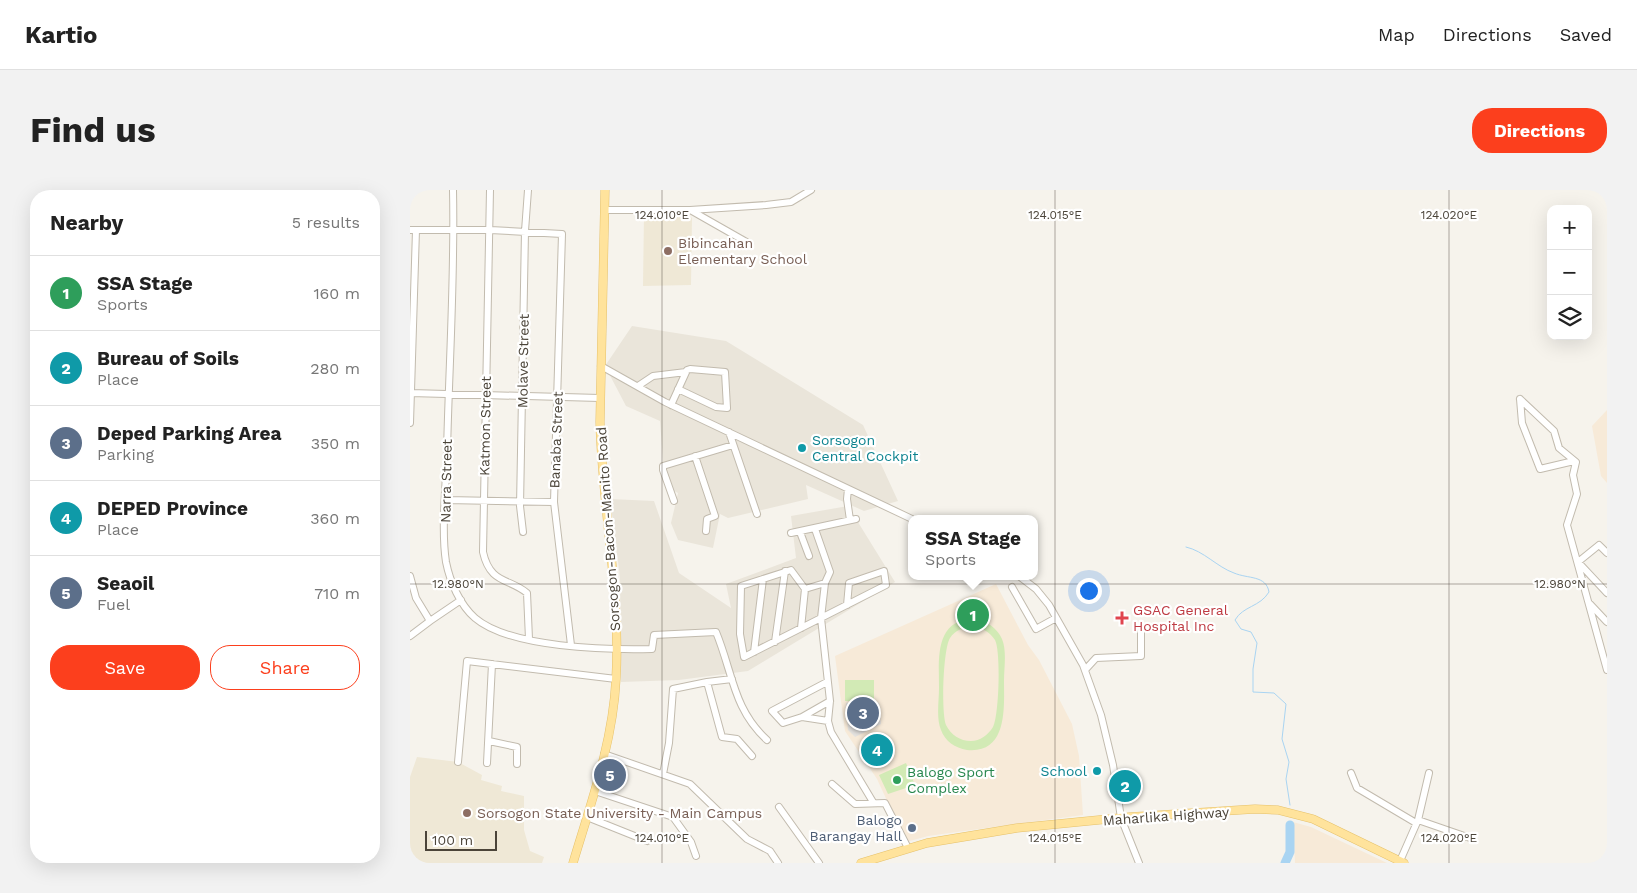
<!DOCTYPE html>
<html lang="en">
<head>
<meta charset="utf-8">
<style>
	body { margin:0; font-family:"Work Sans",sans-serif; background:#f2f2f2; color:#222 }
	.controls { position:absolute; right:15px; top:15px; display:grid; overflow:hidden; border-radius:10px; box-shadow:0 5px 20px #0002 }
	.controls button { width:45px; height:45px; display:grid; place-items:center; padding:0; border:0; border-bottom:1px solid #e0e0e0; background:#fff; color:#222; font:25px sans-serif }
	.scale { position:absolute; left:15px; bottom:12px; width:72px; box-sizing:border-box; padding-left:5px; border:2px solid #4b4439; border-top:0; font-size:14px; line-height:18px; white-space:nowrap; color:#4b4439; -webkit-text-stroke:4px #fff; paint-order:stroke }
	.you { position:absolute; left:678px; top:400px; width:18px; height:18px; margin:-12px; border:4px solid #fff; border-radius:50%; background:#1a73e8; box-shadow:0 0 0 8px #1a73e833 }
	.badge { display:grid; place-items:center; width:32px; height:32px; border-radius:50%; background:#fc3f1d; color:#fff; font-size:16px; font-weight:700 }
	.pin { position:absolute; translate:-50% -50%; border:2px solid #fff; box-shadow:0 1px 5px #0006 }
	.popup { position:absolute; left:498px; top:325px; width:130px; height:65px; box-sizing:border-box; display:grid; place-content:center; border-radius:10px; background:#fff; filter:drop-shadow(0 1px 4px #0005); font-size:16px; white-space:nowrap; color:#767676 }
	.popup b { font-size:19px; color:#222 }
	.popup::after { content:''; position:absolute; left:50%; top:100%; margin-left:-10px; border:10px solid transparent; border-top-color:#fff }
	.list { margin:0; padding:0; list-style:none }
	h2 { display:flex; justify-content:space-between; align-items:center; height:65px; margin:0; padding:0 20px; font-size:21px }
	h2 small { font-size:16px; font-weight:400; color:#767676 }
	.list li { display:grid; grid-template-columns:32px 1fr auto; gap:15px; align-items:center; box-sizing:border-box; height:75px; padding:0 20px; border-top:1px solid #e0e0e0 }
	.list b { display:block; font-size:19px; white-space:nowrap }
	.list p { margin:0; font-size:16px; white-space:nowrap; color:#767676 }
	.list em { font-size:16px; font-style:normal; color:#767676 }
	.actions { display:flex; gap:10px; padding:15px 20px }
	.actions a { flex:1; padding:11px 0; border:1px solid #fc3f1d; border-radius:20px; text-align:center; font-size:18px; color:#fc3f1d }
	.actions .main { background:#fc3f1d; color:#fff }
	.icon { flex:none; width:28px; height:28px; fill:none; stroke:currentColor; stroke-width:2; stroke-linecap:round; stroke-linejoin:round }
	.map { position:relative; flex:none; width:1197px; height:673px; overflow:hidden; border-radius:20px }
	header { display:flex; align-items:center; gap:30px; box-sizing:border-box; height:70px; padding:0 25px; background:#fff; border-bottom:1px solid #e0e0e0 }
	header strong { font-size:24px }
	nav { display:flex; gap:28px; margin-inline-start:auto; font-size:18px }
	.intro { display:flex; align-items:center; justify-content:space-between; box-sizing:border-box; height:120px; padding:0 30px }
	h1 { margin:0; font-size:35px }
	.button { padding:12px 22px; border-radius:20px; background:#fc3f1d; color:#fff; font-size:18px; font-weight:700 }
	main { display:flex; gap:30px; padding:0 30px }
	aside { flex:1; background:#fff; border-radius:20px; box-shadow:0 5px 20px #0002 }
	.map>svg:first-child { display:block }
	.residential { fill:#eae5da }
	.commercial { fill:#f7ead8 }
	.education { fill:#efe8d6 }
	.green { fill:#d2eab5; fill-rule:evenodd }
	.parking { fill:#e5e3e0 }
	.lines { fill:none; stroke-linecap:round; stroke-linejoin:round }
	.stream { stroke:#a9d4f2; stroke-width:1 }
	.river { stroke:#a9d4f2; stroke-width:9 }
	.minor-casing { stroke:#c2bbae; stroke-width:8 }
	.major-casing { stroke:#e6c16a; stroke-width:9 }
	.minor { stroke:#fff; stroke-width:6 }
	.major { stroke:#ffe39c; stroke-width:8 }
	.ticks { fill:none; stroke:#4b4439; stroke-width:1; stroke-opacity:0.45 }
	.education-dot { fill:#8d6e63; stroke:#fff; stroke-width:2 }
	.culture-dot { fill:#0f9aa8; stroke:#fff; stroke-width:2 }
	.health-dot { fill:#e0444e; stroke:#fff; stroke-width:2 }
	.leisure-dot { fill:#2e9e5b; stroke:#fff; stroke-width:2 }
	.service-dot { fill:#5c6f8a; stroke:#fff; stroke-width:2 }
	.labels { text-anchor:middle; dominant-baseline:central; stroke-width:4.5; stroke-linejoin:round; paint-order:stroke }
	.education-label { font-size:14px; fill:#785e54; stroke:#fff; text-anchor:start }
	.street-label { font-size:14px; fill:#4b4439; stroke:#fff }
	.culture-label { font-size:14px; fill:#0d838f; stroke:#fff; text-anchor:start }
	.health-label { font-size:14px; fill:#be3a42; stroke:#fff; text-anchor:start }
	.leisure-label { font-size:14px; fill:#27864d; stroke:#fff; text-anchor:start }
	.service-label { font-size:14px; fill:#4e5e75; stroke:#fff; text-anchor:end }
	.ticks-label { font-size:12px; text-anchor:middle; fill:#4b4439; stroke:#fff; stroke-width:4.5; stroke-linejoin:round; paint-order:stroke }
</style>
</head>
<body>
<header>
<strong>Kartio</strong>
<nav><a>Map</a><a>Directions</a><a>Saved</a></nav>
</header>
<div class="intro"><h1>Find us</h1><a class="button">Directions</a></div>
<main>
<aside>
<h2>Nearby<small>5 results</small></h2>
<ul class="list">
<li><span class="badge" style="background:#2e9e5b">1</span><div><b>SSA Stage</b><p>Sports</p></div><em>160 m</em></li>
<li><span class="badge" style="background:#0f9aa8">2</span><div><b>Bureau of Soils</b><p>Place</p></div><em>280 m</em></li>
<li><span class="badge" style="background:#5c6f8a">3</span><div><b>Deped Parking Area</b><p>Parking</p></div><em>350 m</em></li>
<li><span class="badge" style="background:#0f9aa8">4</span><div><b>DEPED Province</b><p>Place</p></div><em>360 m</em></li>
<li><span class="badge" style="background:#5c6f8a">5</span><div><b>Seaoil</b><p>Fuel</p></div><em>710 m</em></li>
</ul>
<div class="actions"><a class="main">Save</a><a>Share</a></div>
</aside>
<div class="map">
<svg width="1197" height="673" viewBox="0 0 1197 673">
	<rect width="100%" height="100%" fill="#f6f3ec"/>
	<path class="residential" d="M222,136L316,151L453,235L488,311L454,321L396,295L398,309L318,328L310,324L303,358L268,350L261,333L268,303L255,296L250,231L216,216L195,176Z
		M200,309L244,311L269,383L321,418L316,394L386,368L381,326L438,316L485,392L338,481L269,490L211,492L210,387Z"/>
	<path class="commercial" d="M1197,220V293L1191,286L1182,236Z
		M586,394L618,455L629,470L662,534L669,566L673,625L518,646L496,652L467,589L435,541L425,466Z
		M195,577L209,581L206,593L191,589Z
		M883,632L901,637L977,673H885Z"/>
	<path class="education" d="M276,23L282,28L281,95L233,96L234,24Z
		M7,567L48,572L72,585L71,590L92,596L91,601L114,606V640L120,661L134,667L132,673H0V587Z"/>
	<path class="green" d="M565,417L574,419L576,431L564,427L551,430L553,419Z
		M566,429C578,432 587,438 592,449C597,461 594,478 594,491C594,517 598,564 557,560C545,558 535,551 531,540C526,528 529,511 529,498C529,469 524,428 566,429ZM563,436C572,438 580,442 585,450C591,461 589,526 583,537C578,545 570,551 561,551C550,551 541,545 536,535C531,523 533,459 540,448C545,440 554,437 563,436Z
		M435,490H464V512L435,511Z
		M496,573L505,595L478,604L469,585Z"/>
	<path class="parking" d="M436,513H469L471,534L445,547L438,540Z"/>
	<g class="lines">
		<path class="stream" d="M776,357C794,361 807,377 824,383C838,389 856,385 859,402C850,417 833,416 825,430L831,439L841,442L847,453L843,479V502L864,503L876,514L872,549L879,572L876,589L880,615"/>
		<path class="river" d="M875,673L880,662V635"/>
		<g class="minor-casing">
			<path id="minor" d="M43,0C45,87 39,174 37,262C36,295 31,340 36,372C40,392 50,415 65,428C100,458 198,460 242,459L244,445L306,442C323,483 323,519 357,550
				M80,0L73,362C80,394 99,388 117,403L119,449
				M195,20H280L356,15L381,12L401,0
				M282,21L340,54
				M0,40H80L152,44L144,312L161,455
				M191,176L255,212L502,329
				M228,196L243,186L276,182
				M0,203L190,208
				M1110,209L1144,241L1149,258L1166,272L1163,285L1167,304L1157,335L1197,480
				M1110,209L1112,233L1130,279L1164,271
				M261,215L277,180L280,179L315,182L317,218L306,217L268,199
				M0,233L6,40
				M319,242L347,324
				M285,266L305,326L297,329L296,341
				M438,299L437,309L440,330
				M36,310L144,312
				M264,311L253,280V276L323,255
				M405,339L420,382L415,393L411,428L420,511L418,531L421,542L463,612
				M113,342L110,316L115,41L118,0
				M390,342L399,366
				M381,343L446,329
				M1197,363L1189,355L1168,372L1197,403
				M0,386L6,408L20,431L51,410
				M609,386L626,399L639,415L673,475L691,525L703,575L711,628L729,673
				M415,393L395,399L381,380L331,396L330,444L334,467L476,395L474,381L439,393L437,415
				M602,397L626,439L646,428
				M1180,414L1197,432
				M391,438L395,399
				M0,446L20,431
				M365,452L375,381
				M344,462L353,389
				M675,480L686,468L731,466V441
				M297,492L322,489
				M417,492L362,521L373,533L392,527L418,531
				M392,527L420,511
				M79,551L107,557V574
				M194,564L280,594L337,649L360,661L368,673
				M48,572L57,471L206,489
				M77,573L82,474
				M941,583L947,598L1006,633
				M253,584L259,553L263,499L297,492L312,547L327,549L342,566
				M422,594L445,614L475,613L498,658
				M185,601L263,627L281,652L286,666
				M369,617L409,673
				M177,627L237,651
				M1008,630L1063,649
				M990,671L1008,630L1019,583"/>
		</g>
		<g class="major-casing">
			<path id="major" d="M163,673C181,613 203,552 206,489C211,403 192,318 190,232L195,0
				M451,673L517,653L607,638L719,627L845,619L868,620L903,629L994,673"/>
		</g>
		<use href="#minor" class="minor"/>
		<use href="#major" class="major"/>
	</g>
	<path class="ticks" d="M252,0V673M645,0V673M1039,0V673M0,394H1197"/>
	<g class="education-dot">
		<circle cx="258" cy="61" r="5"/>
		<circle cx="57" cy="623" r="5"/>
	</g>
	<g class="culture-dot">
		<circle cx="392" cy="258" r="5"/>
		<circle cx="687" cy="581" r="5"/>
	</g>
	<path class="health-dot" d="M709.5 420.5h5v5h5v5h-5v5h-5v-5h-5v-5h5z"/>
	<circle class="leisure-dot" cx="487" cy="590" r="5"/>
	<circle class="service-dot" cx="502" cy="638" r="5"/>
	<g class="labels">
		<g class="education-label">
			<text x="268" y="53">Bibincahan<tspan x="268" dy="16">Elementary School</tspan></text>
			<text x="67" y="623">Sorsogon State University - Main Campus</text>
		</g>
		<g class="street-label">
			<text transform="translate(113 171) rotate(-89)">Molave Street</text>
			<text transform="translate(75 236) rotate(-89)">Katmon Street</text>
			<text transform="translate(146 250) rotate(-88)">Banaba Street</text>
			<text transform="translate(36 291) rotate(-89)">Narra Street</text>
			<text transform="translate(198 339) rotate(-94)">Sorsogon-Bacon-Manito Road</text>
			<text transform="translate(756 626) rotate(-4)">Maharlika Highway</text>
		</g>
		<g class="culture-label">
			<text x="402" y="250">Sorsogon<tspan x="402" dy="16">Central Cockpit</tspan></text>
			<text x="677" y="581" text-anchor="end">School</text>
		</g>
		<g class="health-label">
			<text x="723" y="420">GSAC General<tspan x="723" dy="16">Hospital Inc</tspan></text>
		</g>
		<g class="leisure-label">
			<text x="497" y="582">Balogo Sport<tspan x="497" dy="16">Complex</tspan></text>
		</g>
		<g class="service-label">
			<text x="492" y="630">Balogo<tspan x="492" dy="16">Barangay Hall</tspan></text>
		</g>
	</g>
	<g class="ticks-label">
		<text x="252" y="29">124.010°E</text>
		<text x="645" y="29">124.015°E</text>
		<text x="1039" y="29">124.020°E</text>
		<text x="48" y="398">12.980°N</text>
		<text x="1150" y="398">12.980°N</text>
		<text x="252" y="652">124.010°E</text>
		<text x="645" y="652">124.015°E</text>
		<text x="1039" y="652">124.020°E</text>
	</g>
</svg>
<div class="controls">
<button>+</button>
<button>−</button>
<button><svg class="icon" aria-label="layers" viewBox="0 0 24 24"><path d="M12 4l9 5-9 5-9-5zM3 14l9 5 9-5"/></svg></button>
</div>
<div class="scale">100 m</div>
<div class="you"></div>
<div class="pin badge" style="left:563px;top:425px;background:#2e9e5b">1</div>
<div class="popup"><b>SSA Stage</b>Sports</div>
<div class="pin badge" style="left:715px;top:596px;background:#0f9aa8">2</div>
<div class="pin badge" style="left:453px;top:523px;background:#5c6f8a">3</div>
<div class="pin badge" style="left:467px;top:560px;background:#0f9aa8">4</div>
<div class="pin badge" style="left:200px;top:585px;background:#5c6f8a">5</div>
</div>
</main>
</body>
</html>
